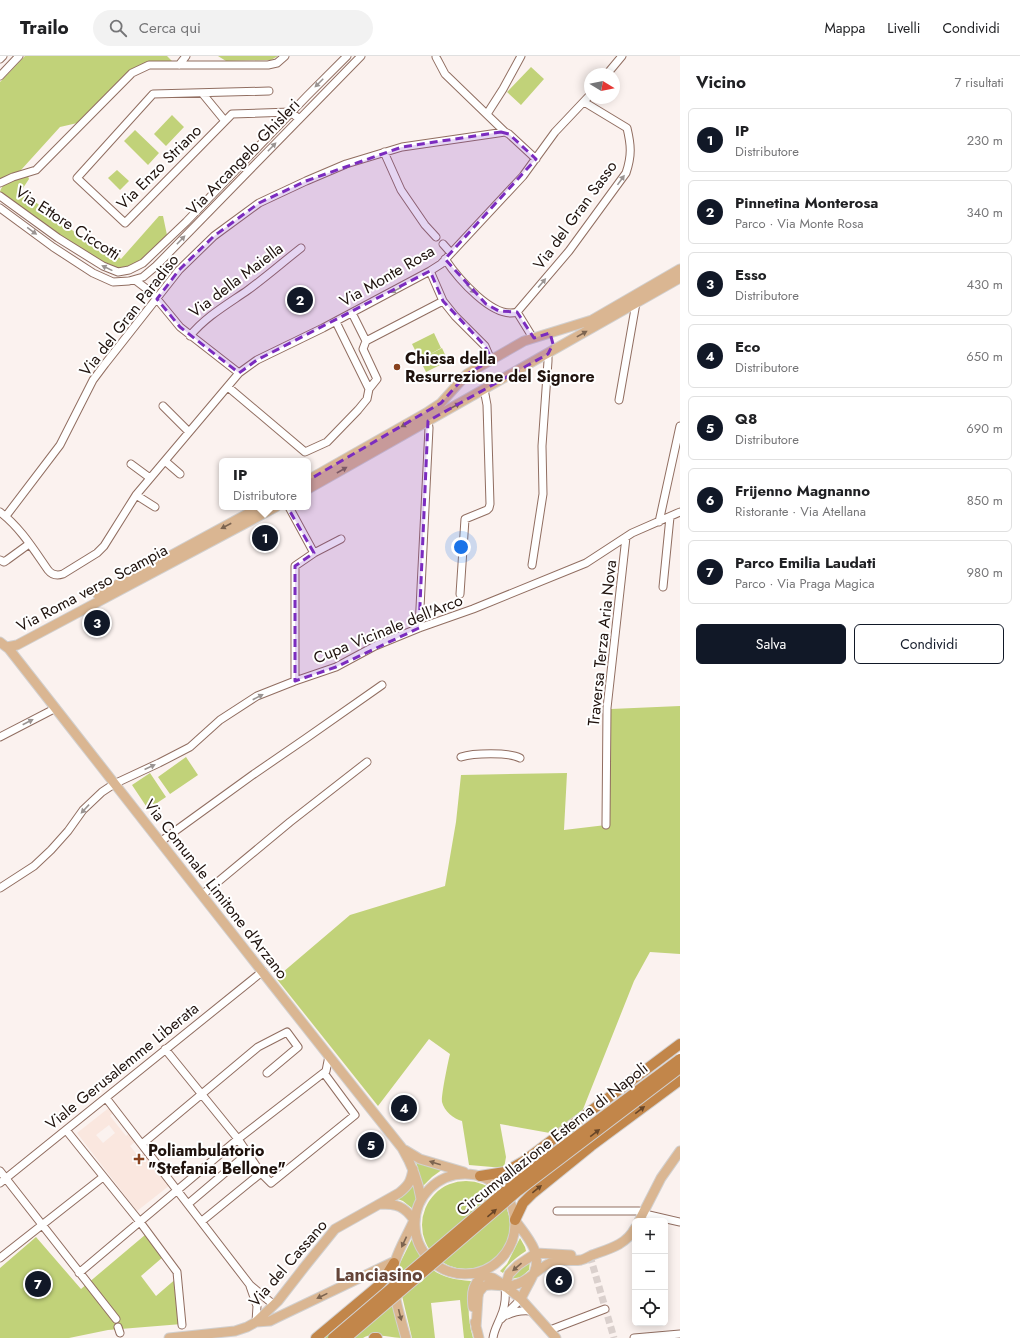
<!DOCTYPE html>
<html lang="it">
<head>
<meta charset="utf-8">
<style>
	body { margin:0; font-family:Jost,sans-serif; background:#f2f2f2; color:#202124 }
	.controls { position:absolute; right:12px; bottom:12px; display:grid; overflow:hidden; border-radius:6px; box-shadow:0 2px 10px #0003 }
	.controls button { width:36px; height:36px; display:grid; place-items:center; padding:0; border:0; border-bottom:1px solid #e0e0e0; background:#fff; color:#202124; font:20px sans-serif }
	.compass { position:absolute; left:584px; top:12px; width:36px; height:36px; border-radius:50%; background:#fff; box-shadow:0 2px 10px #0003; rotate:100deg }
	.you { position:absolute; left:461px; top:491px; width:14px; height:14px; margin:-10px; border:3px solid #fff; border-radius:50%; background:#1a73e8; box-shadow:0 0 0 6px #1a73e833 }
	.badge { display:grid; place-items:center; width:26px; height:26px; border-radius:50%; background:#111827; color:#fff; font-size:13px; font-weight:700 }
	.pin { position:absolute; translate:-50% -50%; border:2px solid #fff; box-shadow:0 1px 4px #0006 }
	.popup { position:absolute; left:219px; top:402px; width:92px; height:52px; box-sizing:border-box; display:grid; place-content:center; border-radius:6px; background:#fff; filter:drop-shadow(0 1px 3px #0005); font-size:13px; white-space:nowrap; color:#757577 }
	.popup b { font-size:15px; color:#202124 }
	.popup::after { content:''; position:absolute; left:50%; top:100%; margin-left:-8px; border:8px solid transparent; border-top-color:#fff }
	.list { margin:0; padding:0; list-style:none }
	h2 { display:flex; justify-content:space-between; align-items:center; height:52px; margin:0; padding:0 16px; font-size:17px }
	h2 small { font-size:13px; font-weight:400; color:#757577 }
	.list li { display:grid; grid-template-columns:26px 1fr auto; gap:12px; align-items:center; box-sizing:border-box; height:64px; margin:0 8px 8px; padding:0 8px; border:1px solid #e0e0e0; border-radius:6px }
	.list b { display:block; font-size:15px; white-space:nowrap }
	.list p { margin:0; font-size:13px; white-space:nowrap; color:#757577 }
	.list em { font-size:13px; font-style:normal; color:#757577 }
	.actions { display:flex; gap:8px; padding:12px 16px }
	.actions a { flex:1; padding:9px 0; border:1px solid #111827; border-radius:6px; text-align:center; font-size:14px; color:#111827 }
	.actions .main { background:#111827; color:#fff }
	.icon { flex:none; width:22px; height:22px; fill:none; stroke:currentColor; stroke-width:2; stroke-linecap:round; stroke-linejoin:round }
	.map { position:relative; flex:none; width:680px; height:1282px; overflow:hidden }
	header { display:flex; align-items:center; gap:24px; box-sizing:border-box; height:56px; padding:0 20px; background:#fff; border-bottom:1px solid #e0e0e0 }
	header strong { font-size:19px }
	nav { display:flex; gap:22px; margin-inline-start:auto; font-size:14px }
	.search { width:280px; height:36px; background:#f2f2f2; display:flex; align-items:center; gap:10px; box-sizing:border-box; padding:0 14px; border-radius:22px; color:#757577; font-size:15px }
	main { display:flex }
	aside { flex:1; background:#fff }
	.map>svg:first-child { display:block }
	.built { fill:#fae7df; fill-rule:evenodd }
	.green { fill:#c1d279 }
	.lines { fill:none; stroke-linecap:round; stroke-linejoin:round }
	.minor-tunnel { stroke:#dad0cd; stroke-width:7; stroke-dasharray:7 3.5; stroke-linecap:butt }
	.minor-casing { stroke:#916e61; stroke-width:9 }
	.major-casing { stroke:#d2d0cf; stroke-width:11 }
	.highway-casing { stroke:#d2d0cf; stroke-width:12 }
	.minor { stroke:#fff; stroke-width:7 }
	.major { stroke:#dab692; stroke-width:9 }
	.highway { stroke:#c2864a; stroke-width:10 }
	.highway-bridge-casing { stroke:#d2d0cf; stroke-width:12; stroke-linecap:butt }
	.highway-bridge { stroke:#c2864a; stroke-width:10 }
	.oneway { fill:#9a9492 }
	.oneway2 { fill:#7c6450 }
	.oneway3 { fill:#684628 }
	.marked { fill:#7b2cbf; fill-opacity:0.2; stroke:#7b2cbf; stroke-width:3; stroke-dasharray:8 5; stroke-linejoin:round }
	.poi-dot { fill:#88421e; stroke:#fff; stroke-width:1.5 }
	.labels { text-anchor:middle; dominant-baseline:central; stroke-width:4; stroke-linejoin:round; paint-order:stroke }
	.street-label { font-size:16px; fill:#1f120d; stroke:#fff }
	.poi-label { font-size:16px; font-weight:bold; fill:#1f120d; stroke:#fff; text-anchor:start }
	.quarter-label { font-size:18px; font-weight:bold; fill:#654539; stroke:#fff }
</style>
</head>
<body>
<header>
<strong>Trailo</strong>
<div class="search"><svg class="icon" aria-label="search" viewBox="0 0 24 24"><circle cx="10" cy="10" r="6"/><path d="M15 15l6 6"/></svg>Cerca qui</div>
<nav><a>Mappa</a><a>Livelli</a><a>Condividi</a></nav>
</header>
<main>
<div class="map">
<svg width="680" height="1282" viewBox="0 0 680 1282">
	<rect width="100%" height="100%" fill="#fbf2ef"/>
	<path class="built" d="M110,1051L114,1056L110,1060L126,1080L130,1077L136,1085L130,1090L139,1101L145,1096L170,1129L137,1155L77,1077ZM109,1069L115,1077L103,1087L96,1079Z"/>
	<path class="green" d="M25,0H167L173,6L144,12L121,29L86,65L60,71L21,114L0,125V26Z
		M218,0H278L271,4L226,5Z
		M531,11L544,23L521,49L507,36Z
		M172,59L184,71L166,90L154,78Z
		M135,74L159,97L148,109L124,85Z
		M117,114L129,125L120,134L108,122Z
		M28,120L29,123L21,135L102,197L107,191L121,203L159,160H163L167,179L139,210L110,214L0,136C3,124 17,122 28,120Z
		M434,277L441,292L425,301L442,292L448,305L426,316L412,288Z
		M680,650V898L650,896L634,925L572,1081L500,1068L506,1101L504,1112L469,1109L462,1065C454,1063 444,1055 442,1046C441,1040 448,1006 450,998L429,983L378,1050L276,922L350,859L445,830L456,766L461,719L567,717L564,774L606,769L611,653Z
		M186,701L198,719L170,738L158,721Z
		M150,717L166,741L148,753L132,729Z
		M416,1106L443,1113L432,1121L423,1130Z
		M422 1169a44 44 0 1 1 88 0a44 44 0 1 1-88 0Z
		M414,1125C417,1135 418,1143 413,1153L403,1145L395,1142Z
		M145,1179L163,1201L141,1220L156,1240L178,1221L182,1268L108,1274L69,1282H0V1212L36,1181L81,1233Z
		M413,1181C422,1213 439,1223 471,1225C468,1246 467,1261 473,1282H464L460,1244L431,1247L435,1282H412L398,1223L400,1207Z
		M520,1182L525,1191L526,1195C517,1201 508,1207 503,1217L500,1215L507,1208Z
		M530,1205L529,1214L521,1221L511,1223L517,1213Z
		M387,1225L401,1282C391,1282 371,1276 363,1282H321Z"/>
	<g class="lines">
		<path class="minor-tunnel" d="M590,1200L614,1282"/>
		<g class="minor-casing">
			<path id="minor" d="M436,0V1L445,18L505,76
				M0,3L3,0
				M179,9L186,0
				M607,18L622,0
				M0,20L19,0
				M269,35L153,38L77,122L125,167L232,58L291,56L299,63
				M202,37L225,65
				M487,58L503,33L521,0
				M384,96L401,134L425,169L436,181
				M0,127L13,121L36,114L132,17L149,9H268L277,7L285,0
				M0,140L58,182L103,210L118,216L129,214L143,207L186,166L307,40L347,0
				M0,152L53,191L93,217L113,226L129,225L143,221L156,210L361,0
				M443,188L451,197
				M445,203C457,221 493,264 517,256
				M430,215L443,245L455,260L485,290L491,304
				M135,224L152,237L180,271L239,317
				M517,256L569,195L626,117C632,99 631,89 627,72L584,46
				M517,256L533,282
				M336,266L369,333L377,323L363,293L366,285L352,257
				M190,280C205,261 228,248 248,234C266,221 283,206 301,192
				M366,285L443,245
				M228,331L305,396L327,386L358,354L367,343L369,333
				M619,344L636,247
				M163,350L189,376
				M165,405L180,418
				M131,408L150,422
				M136,439L155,451
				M289,451L314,497L295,510V625
				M0,456C20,471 34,494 48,514C52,519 57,520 63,518L97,497L104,490L136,439L239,317L257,304L323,272L430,215L441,208L523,120L555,76L590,39
				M6,460L60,389L93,324L105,308L179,214L214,180L259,147L306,125L346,108L402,91L505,76L509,78L536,103
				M659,466L680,370
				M314,497L341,483
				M0,504L4,506L7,504L29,488
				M532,509L543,438L542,390L548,305V298
				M663,531L670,461
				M460,538L465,463L487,454L489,452L490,448L487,349L484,333
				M419,572L429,372L428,365
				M0,681L56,652
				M461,701C473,697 509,696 520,702
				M606,769L607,652L626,481
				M160,786L254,718L305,683L382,629
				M0,832L34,810L51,794L68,775L83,754L102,736L114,728L159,707L190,691L220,664L257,640L295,625L336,611L375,590L419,572L473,553L586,507L632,477L680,456
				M202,839L290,766L367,706
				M165,993L238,1083L261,1117
				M106,1042L250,1229L274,1249
				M66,1074L140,1166L177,1216L182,1269
				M142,1088L258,991L287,976L298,991L267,1017
				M0,1115L116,1263
				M0,1127L263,915
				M188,1148L247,1098
				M557,1155H639L649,1159L680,1166
				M202,1165L261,1117L271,1127L355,1059L324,1017
				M0,1202L103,1121
				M79,1217L238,1083L326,1015L329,1000
				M250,1230L257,1250L256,1266
				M507,1259C515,1255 522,1254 531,1255
				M501,1263L521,1243
				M118,1271L120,1277
				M550,1274L605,1253
				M493,1282C494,1274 498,1268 501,1260C505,1251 506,1241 505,1231
				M634,1282L680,1278"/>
		</g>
		<g class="major-casing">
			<path id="major" d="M308,424L426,357L441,347L467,318L491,304L524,285L592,264L680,213
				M308,433L680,222
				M98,539L260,451
				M0,586L9,593C140,760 270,927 402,1092C412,1109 418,1124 421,1143
				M7,591L17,589L276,451
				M405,1094L420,1103L464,1116
				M415 1168a50 50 0 1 1 100 0a50 50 0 1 1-100 0Z
				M380,1148C397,1148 404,1150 414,1164C408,1178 399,1192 395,1206C388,1225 401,1263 406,1282
				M515,1164C526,1180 543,1196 534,1217C530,1226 525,1234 521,1243
				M639,1165L661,1122L680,1095
				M476,1218L493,1222L501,1227L521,1243L556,1282
				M505,1231L509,1218L518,1209L536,1197L571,1199
				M473,1251C471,1235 473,1228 485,1217
				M256,1266L270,1265L276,1262L395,1205
				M475,1266L479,1282
				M476,1272L478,1241L479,1236L484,1230C493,1227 504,1232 514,1229C528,1226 537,1213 550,1207C560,1202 571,1206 581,1204C585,1203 588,1201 592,1199C609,1193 626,1189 635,1172
				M169,1282L235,1275L247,1271L256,1266L278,1245L306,1209L335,1173L399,1137C409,1129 411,1125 413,1113"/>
		</g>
		<g class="highway-casing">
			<path id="highway" d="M480,1120L505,1116L524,1105L680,988
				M515,1164L523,1147L533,1137L591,1090L680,1024
				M316,1282L377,1231L385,1222L394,1207
				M374,1282H377"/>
		</g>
		<use href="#minor" class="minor"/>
		<use href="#major" class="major"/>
		<use href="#highway" class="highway"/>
		<g class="highway-bridge-casing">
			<path id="highway-bridge" d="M333,1282L517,1125L680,1003
				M346,1282L518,1135L680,1012"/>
		</g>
		<use href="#highway-bridge" class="highway-bridge"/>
	</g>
	<defs><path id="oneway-solid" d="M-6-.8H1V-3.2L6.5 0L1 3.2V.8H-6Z"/></defs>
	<g class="oneway">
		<use href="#oneway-solid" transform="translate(319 27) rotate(135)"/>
		<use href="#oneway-solid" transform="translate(272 91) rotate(-46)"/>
		<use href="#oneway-solid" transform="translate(621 124) rotate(-54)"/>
		<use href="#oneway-solid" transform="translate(32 175) rotate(36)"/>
		<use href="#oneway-solid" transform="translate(181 184) rotate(-46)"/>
		<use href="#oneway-solid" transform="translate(107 212) rotate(-154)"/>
		<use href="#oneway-solid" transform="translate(542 227) rotate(-50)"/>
		<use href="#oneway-solid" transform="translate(471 233) rotate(45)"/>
		<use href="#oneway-solid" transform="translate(396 234) rotate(152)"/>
		<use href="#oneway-solid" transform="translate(258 641) rotate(-27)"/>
		<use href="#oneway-solid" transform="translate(28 666) rotate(-27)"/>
		<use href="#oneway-solid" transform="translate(150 711) rotate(-25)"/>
		<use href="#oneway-solid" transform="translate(85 753) rotate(133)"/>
	</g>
	<g class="oneway2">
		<use href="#oneway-solid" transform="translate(582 278) rotate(-29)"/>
		<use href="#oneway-solid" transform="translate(455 350) rotate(-29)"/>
		<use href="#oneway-solid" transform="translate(406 368) rotate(150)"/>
		<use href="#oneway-solid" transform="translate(342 414) rotate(-30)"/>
		<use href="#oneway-solid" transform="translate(226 470) rotate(152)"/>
		<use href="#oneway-solid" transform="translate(435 1107) rotate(-163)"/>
		<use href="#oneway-solid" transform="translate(404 1186) rotate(115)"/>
		<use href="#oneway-solid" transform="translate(517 1211) rotate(139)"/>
		<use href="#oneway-solid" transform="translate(322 1240) rotate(154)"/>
		<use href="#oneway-solid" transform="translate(400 1259) rotate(76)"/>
	</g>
	<g class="oneway3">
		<use href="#oneway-solid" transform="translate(640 1054) rotate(-37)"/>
		<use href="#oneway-solid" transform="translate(595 1077) rotate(-37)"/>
		<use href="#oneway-solid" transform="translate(537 1133) rotate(-39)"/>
		<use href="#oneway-solid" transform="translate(492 1157) rotate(-40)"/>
	</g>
	<path class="marked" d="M501,76L509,78L536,103L445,203L486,248L499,255L517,256L534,282L550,277L553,288L548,298L428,365L419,572L336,611L295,625V510L314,497L281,440L441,347L467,318L492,304L485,290L443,245L430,215L257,304L239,317L180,271L157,243L179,214L214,180L259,147L306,125L402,91Z"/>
	<g class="poi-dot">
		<circle cx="397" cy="311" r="4"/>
		<path d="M137 1097h4v4h4v4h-4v4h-4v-4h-4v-4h4z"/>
	</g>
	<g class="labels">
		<g class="street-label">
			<text transform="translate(243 101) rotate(-46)">Via Arcangelo Ghisleri</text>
			<text transform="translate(159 111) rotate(-45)">Via Enzo Striano</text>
			<text transform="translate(575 159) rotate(-54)">Via del Gran Sasso</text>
			<text transform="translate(68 167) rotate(33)">Via Ettore Ciccotti</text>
			<text transform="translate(387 220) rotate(-30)">Via Monte Rosa</text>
			<text transform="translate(236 224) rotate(-37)">Via della Maiella</text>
			<text transform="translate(129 259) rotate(-52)">Via del Gran Paradiso</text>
			<text transform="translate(92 532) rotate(-28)">Via Roma verso Scampia</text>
			<text transform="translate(388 573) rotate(-22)">Cupa Vicinale dell'Arco</text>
			<text transform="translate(602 587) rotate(-84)">Traversa Terza Aria Nova</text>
			<text transform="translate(216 833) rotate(52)">Via Comunale Limitone d'Arzano</text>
			<text transform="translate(122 1010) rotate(-39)">Viale Gerusalemme Liberata</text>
			<text transform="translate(552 1083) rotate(-38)">Circumvallazione Esterna di Napoli</text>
			<text transform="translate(288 1207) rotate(-49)">Via del Cassano</text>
		</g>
		<g class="poi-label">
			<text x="405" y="302">Chiesa della<tspan x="405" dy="18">Resurrezione del Signore</tspan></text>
			<text x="148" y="1094">Poliambulatorio<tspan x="148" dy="18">"Stefania Bellone"</tspan></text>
		</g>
		<g class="quarter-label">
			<text x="379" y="1219">Lanciasino</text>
		</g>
	</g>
</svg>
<div class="controls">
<button>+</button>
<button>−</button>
<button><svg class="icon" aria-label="locate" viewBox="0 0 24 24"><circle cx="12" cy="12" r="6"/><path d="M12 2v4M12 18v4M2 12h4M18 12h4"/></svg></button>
</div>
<svg class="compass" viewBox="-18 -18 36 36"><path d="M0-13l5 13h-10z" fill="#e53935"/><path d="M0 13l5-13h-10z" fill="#757577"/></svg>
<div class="you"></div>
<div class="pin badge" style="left:265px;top:482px">1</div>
<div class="popup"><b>IP</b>Distributore</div>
<div class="pin badge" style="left:300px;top:244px">2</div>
<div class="pin badge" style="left:97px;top:567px">3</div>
<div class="pin badge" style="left:404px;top:1052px">4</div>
<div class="pin badge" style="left:371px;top:1089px">5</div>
<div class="pin badge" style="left:559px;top:1224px">6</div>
<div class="pin badge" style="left:38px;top:1228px">7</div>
</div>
<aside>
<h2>Vicino<small>7 risultati</small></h2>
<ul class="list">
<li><span class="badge">1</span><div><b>IP</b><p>Distributore</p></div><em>230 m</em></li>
<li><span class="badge">2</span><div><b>Pinnetina Monterosa</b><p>Parco · Via Monte Rosa</p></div><em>340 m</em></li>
<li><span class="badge">3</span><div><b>Esso</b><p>Distributore</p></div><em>430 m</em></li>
<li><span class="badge">4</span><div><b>Eco</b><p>Distributore</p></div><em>650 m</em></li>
<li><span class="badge">5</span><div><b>Q8</b><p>Distributore</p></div><em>690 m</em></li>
<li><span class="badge">6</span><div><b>Frijenno Magnanno</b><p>Ristorante · Via Atellana</p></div><em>850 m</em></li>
<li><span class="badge">7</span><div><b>Parco Emilia Laudati</b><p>Parco · Via Praga Magica</p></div><em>980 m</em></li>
</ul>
<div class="actions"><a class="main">Salva</a><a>Condividi</a></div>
</aside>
</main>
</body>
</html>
